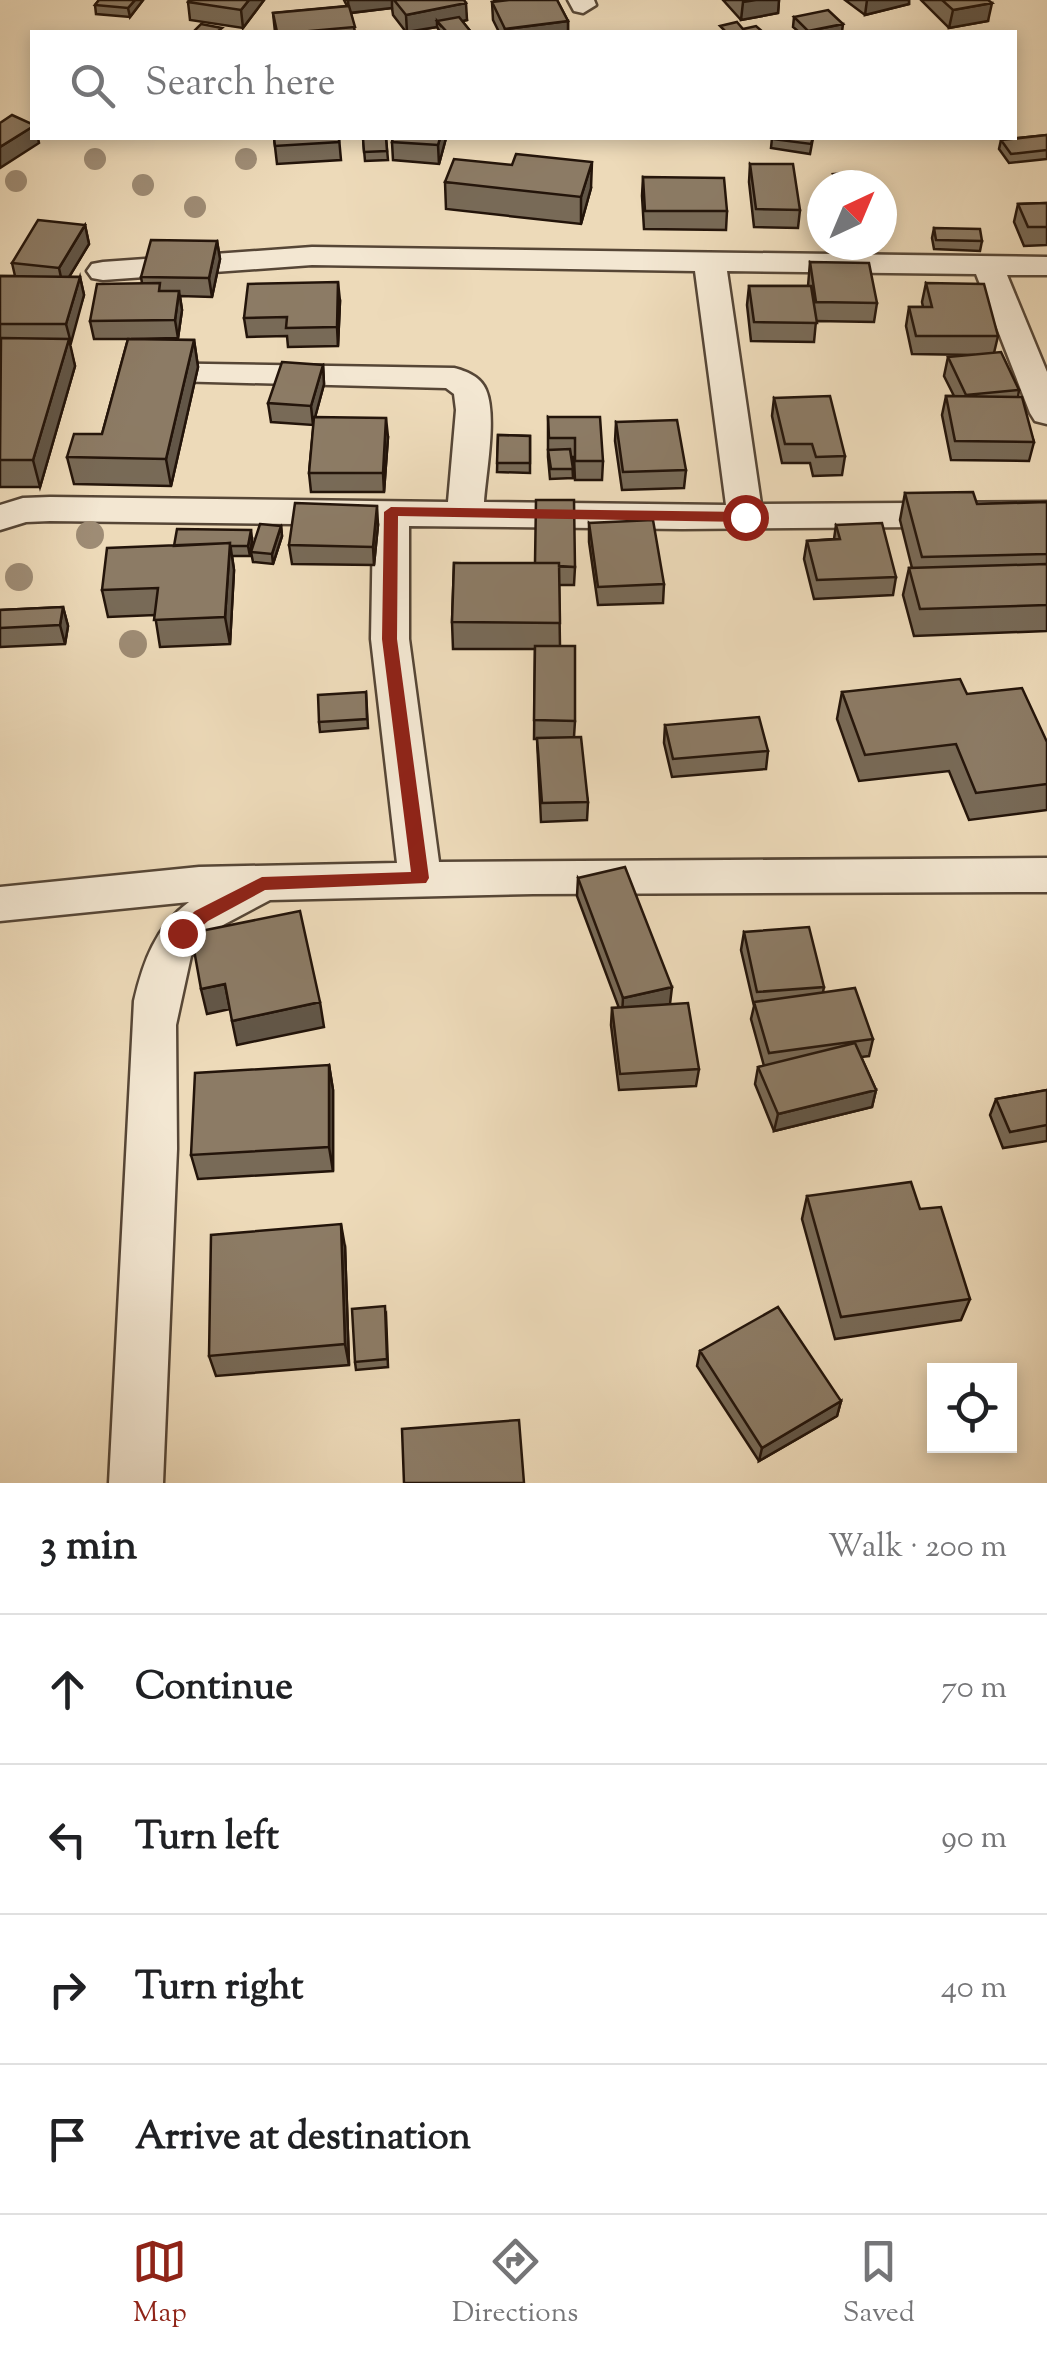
<!DOCTYPE html>
<html lang="en">
<head>
<meta charset="utf-8">
<style>
	body { margin:0; font-family:"Sorts Mill Goudy",serif; background:#f6f6f6; color:#202124 }
	.controls { position:absolute; right:30px; bottom:30px; display:grid; overflow:hidden; border-radius:0px; box-shadow:0 5px 15px #0003 }
	.controls button { width:90px; height:90px; display:grid; place-items:center; padding:0; border:0; border-bottom:2px solid #e0e0e0; background:#fff; color:#202124; font:50px sans-serif }
	.compass { position:absolute; left:807px; top:170px; width:90px; height:90px; border-radius:50%; background:#fff; box-shadow:0 5px 15px #0003; rotate:44deg }
	.stop { position:absolute; width:30px; height:30px; margin:-22px; border:8px solid #8f2418; border-radius:50%; background:#fff }
	.stop.end { background:#8f2418; border-color:#fff; box-shadow:0 2px 10px #0008 }
	.list { margin:0; padding:0; list-style:none }
	h2 { display:flex; justify-content:space-between; align-items:center; height:130px; margin:0; padding:0 40px; font-size:42px }
	h2 small { font-size:32px; font-weight:400; color:#757577 }
	.list li { display:grid; grid-template-columns:65px 1fr auto; gap:30px; align-items:center; box-sizing:border-box; height:150px; padding:0 40px; border-top:2px solid #e0e0e0 }
	.list b { display:block; font-size:38px; white-space:nowrap }
	.list em { font-size:32px; font-style:normal; color:#757577 }
	.icon { flex:none; width:55px; height:55px; fill:none; stroke:currentColor; stroke-width:2; stroke-linecap:round; stroke-linejoin:round }
	.map { position:relative; flex:none; width:1047px; height:1483px; overflow:hidden }
	.search { position:absolute; background:#fff; box-shadow:0 5px 15px #0003; left:30px; right:30px; top:30px; height:110px; display:flex; align-items:center; gap:25px; box-sizing:border-box; padding:0 35px; border-radius:0px; color:#757577; font-size:38px }
	.sheet { height:730px; background:#fff }
	nav { display:flex; justify-content:space-around; align-items:center; box-sizing:border-box; height:140px; border-top:2px solid #e0e0e0; background:#fff; font-size:28px; color:#757577 }
	nav a { display:grid; justify-items:center; gap:5px }
	nav .on { color:#8f2418 }
	.map>svg:first-child { display:block }
	.lines { fill:none; stroke-linecap:round; stroke-linejoin:round }
	.minor-casing { stroke:#564636; stroke-width:5 }
	.minor { fill:#f3e7d2; fill-rule:evenodd }
	.tree { fill:#9e8c75 }
	.wall { fill:#786a57; stroke:#23140a; stroke-width:2.5 }
	.shaded-wall { fill:#625647; stroke:#23140a; stroke-width:2.5 }
	.building { fill:#8c7b65; stroke:#23140a; stroke-width:2.5 }
	.route { fill:#8f2418 }
</style>
</head>
<body>
<div class="map">
<svg width="1047" height="1483" viewBox="0 0 1047 1483">
	<rect width="100%" height="100%" fill="#eddab9"/>
	<filter id="stains"><feTurbulence type="fractalNoise" baseFrequency=".002" numOctaves="4"/><feColorMatrix values="0 0 0 0 .2 0 0 0 0 .09 0 0 0 0 .02 0 0 0 .5 -.17"/></filter>
	<radialGradient id="worn" r=".72"><stop offset=".6" stop-color="#630" stop-opacity="0"/><stop offset="1" stop-color="#630" stop-opacity=".3"/></radialGradient>
	<g class="lines">
		<g class="minor-casing">
			<path id="minor" d="M568,0H594L596,5L583,13L574,11Z
				M312,247L1047,257V275H1007L1047,372V424L1035,421L1030,413L976,274L727,271L761,504L1047,502V526L682,529L409,526V639L439,862L1047,858V892L533,894L270,900L223,925L191,956L176,1025L177,1149L163,1483H109L134,1001C143,962 156,926 189,902L0,921V887L199,867L397,863L371,639L373,525L50,521L26,522L0,530V505L23,498L50,497L448,502L456,410L454,394L446,388L132,380L127,373L132,366L144,363L454,368C466,371 481,377 486,390C497,416 486,473 484,502L726,505L695,271L312,265L103,280L92,278L87,271L92,264L103,262Z"/>
		</g>
		<use href="#minor" class="minor"/>
	</g>
	<g class="tree">
		<circle cx="95" cy="159" r="11"/>
		<circle cx="246" cy="159" r="11"/>
		<circle cx="16" cy="181" r="11"/>
		<circle cx="143" cy="185" r="11"/>
		<circle cx="195" cy="207" r="11"/>
		<circle cx="90" cy="535" r="14"/>
		<circle cx="19" cy="577" r="14"/>
		<circle cx="133" cy="644" r="14"/>
	</g>
	<path class="wall" d="M99,0H143L130,17L96,14L95,5Z
		M264,0L243,28L190,20L188,2Z
		M344,0H464L467,20L462,21L471,32H440L437,27L406,32L393,15L392,8L351,13L355,32H275L273,13L347,6Z
		M494,0H557L568,21V32H499L493,20L492,2H495Z
		M723,0H779L778,13L741,20Z
		M845,0H909V4L865,15Z
		M921,0H988V21L949,28Z
		M794,17L842,32H799L793,27Z
		M1047,135V159L1009,163L999,149L1001,140Z
		M274,138H339L341,160L277,164Z
		M363,138H386L388,160L365,161Z
		M393,138H446L439,164L393,160L392,142Z
		M772,138H813L810,154L771,148Z
		M750,164L800,210L798,228L754,227L749,182Z
		M643,177L727,211L726,230L644,229L642,196Z
		M445,182L591,188L581,224L446,209Z
		M1047,203V245L1024,246L1014,222L1018,204Z
		M85,225L89,244L69,277H80L84,295L69,343L75,366L40,487H0V276H15L12,263Z
		M934,228L982,241L980,251L934,249L932,238Z
		M217,241L220,259L212,297L180,296L182,310L178,338L131,339L194,340L198,367L171,486L74,484L67,457L102,434L128,339H94L90,321L142,283L141,277Z
		M810,262L877,303L874,322L816,321L814,342L751,341L747,305L749,286H808Z
		M926,283L998,336L994,353L1019,390L1018,397L1034,442L1029,461L951,460L942,415L946,396H954L944,376L948,357L975,355L912,354L906,326L909,307H923L922,302Z
		M340,301L338,346L288,347L287,336L247,337L244,318Z
		M323,365L324,384L315,417L388,437L384,492H311L309,473L314,420L313,425L271,422L268,403Z
		M774,398L845,456L842,475L813,476L810,463H782L772,416Z
		M548,417L603,461L602,480H575L574,457H572L573,478L550,479L548,457Z
		M616,422L686,470L684,488L622,490L615,441Z
		M498,435L530,436V473L497,472Z
		M905,493L977,504L1047,502V631L914,636L903,595L909,568H912L900,520Z
		M589,523L664,584L663,603L598,605L589,542Z
		M378,525L374,565L292,564L289,545Z
		M836,525L896,577L893,595L814,599L804,559L807,541L834,539Z
		M281,526L282,536L273,564L253,562L251,552Z
		M252,539L250,556H232L234,570L230,644L160,647L155,615L108,617L102,590Z
		M454,563L575,567L574,585H559L560,646L575,721L574,737L588,802L587,820L541,822L537,739H534L535,649H453L452,622Z
		M63,607L68,626L65,644L0,647V610Z
		M366,692L368,728L320,732L319,722Z
		M842,692L967,694L1047,742V810L969,820L949,771L859,781L837,719Z
		M665,725L768,751L766,769L672,777L664,743Z
		M578,878L670,1004L699,1069L696,1086L619,1090L611,1025L612,1008H619L577,896Z
		M744,932L824,987L823,992L873,1039L869,1056L861,1057L876,1090L872,1107L774,1131L755,1084L758,1067L764,1066L751,1019L754,1006L741,950Z
		M329,1065L333,1090V1171L198,1179L191,1155Z
		M1047,1090V1141L1003,1148L990,1115L996,1099Z
		M807,1196L920,1209L970,1299L961,1320L835,1339L802,1219Z
		M345,1247L349,1365L216,1376L209,1356Z
		M386,1314L388,1367L356,1370L355,1362Z
		M700,1351L841,1401L837,1416L759,1461L697,1366Z"/>
	<path class="shaded-wall" d="M135,0H143L130,17L128,8Z
		M249,0H264L243,28L241,10Z
		M348,0H392V8L349,13Z
		M756,0H779L778,13L741,20L743,2Z
		M867,0H909V4L865,15Z
		M466,3L467,20L441,26L437,21V27L407,32L406,15Z
		M992,3L988,21L949,28L953,10Z
		M568,21V32H505V29Z
		M843,24L842,32H808V31Z
		M32,127V138H38L39,143L0,168V147Z
		M440,138H446L439,164L438,145Z
		M592,162L591,188L581,224V197Z
		M85,225L89,244L63,287L59,268Z
		M217,241L220,259L212,297L209,278Z
		M80,277L84,295L71,343L66,324Z
		M338,282L340,301L338,346L337,327Z
		M179,291L182,310L178,338L175,320Z
		M69,339L75,366L40,487L33,460Z
		M194,340L198,367L171,486L166,459Z
		M323,365L324,384L313,425L311,406Z
		M386,418L388,437L384,492L383,473Z
		M377,506L378,525L374,565L373,547Z
		M281,526L282,536L273,564L272,554Z
		M251,530L252,539L250,556L248,546Z
		M230,543L234,570L230,644L225,617Z
		M63,607L68,626L65,644L60,625Z
		M225,984L230,1009L207,1014L201,989Z
		M672,987L670,1004L622,1015L623,998Z
		M320,1002L324,1027L237,1045L232,1021Z
		M329,1065L333,1090V1171L329,1147Z
		M876,1090L872,1107L774,1131L778,1114Z
		M341,1224L345,1247L349,1365L345,1344Z
		M841,1401L837,1416L759,1461L762,1448Z"/>
	<path class="building" d="M99,0H135L128,8L95,5Z
		M189,0H249L241,10L188,2Z
		M394,0H464L466,3L406,15Z
		M509,0H557L568,21L505,29L492,2Z
		M942,0H988L992,3L953,10Z
		M349,6L355,27L299,32H277L273,13Z
		M828,10L843,24L808,31L794,17Z
		M459,17L471,32H447L437,21Z
		M737,22L743,29L756,26L763,32H726L720,26Z
		M201,24L222,28L217,32L194,31Z
		M12,115L32,124V127L0,147V123Z
		M1047,135V150L1011,154L1001,140Z
		M274,138H339V142L275,146Z
		M363,138H386L387,151L364,152Z
		M393,138H440L438,145L392,142Z
		M772,138H813L811,144L772,139Z
		M516,154L592,162L581,197L445,182L454,159L512,165Z
		M750,164H793L800,210L756,209Z
		M855,172L862,185H839L833,174Z
		M643,177L724,178L727,211H645Z
		M1047,203V227H1028L1018,204Z
		M38,220L85,225L59,268L12,263Z
		M934,228L980,229L982,241L936,240Z
		M151,240L217,241L209,278L141,277Z
		M810,262L869,263L877,303L816,302Z
		M0,276L80,277L66,324H0Z
		M338,282L337,327L286,328L287,317L244,318L248,284Z
		M160,283L159,291H179L175,320L90,321L97,284Z
		M926,283L984,284L998,336H916L909,307H932Z
		M749,286H811L817,323L754,322Z
		M1,338L69,339L33,460H0Z
		M128,339L194,340L166,459L67,457L74,434H102Z
		M1001,352L1019,390L966,395L948,357Z
		M282,362L323,365L311,406L268,403Z
		M830,396L845,456L816,457L812,444H785L774,398Z
		M946,396L1022,397L1034,442L955,441Z
		M314,417L386,418L383,473H309Z
		M548,417H600L603,461H575V438H549Z
		M677,420L686,470L623,472L616,422Z
		M498,435L530,436V463H497Z
		M570,449L573,469H551L548,450Z
		M973,492L977,504L1047,502V554L922,557L905,493Z
		M536,500H574L575,567L559,566V563H535Z
		M295,503L377,506L373,547L289,545Z
		M653,520L664,584L598,587L589,523Z
		M882,523L896,577L817,580L807,541L840,539L836,525Z
		M260,524L281,526L272,554L251,552Z
		M177,529L251,530L248,546H230V543L174,546Z
		M230,543L225,617L154,620L158,588L102,590L107,548Z
		M454,563H559L560,623L452,622Z
		M1047,564V605L920,609L909,568Z
		M63,607L60,625L0,628V610Z
		M535,646H575V721L534,720Z
		M960,679L967,694L1022,688L1047,742V784L976,793L956,744L865,755L842,692Z
		M366,692L367,719L319,722L318,695Z
		M759,717L768,751L673,759L665,725Z
		M581,737L588,802L542,803L537,738Z
		M625,867L672,987L623,998L578,878Z
		M300,911L320,1002L232,1021L225,984L201,989L191,933Z
		M809,927L824,987L757,992L744,932Z
		M855,988L873,1039L769,1053L754,1002Z
		M688,1003L699,1069L620,1074L612,1008Z
		M855,1043L876,1090L778,1114L758,1067Z
		M329,1065V1147L191,1155L195,1073Z
		M1047,1090V1125L1010,1132L996,1099Z
		M911,1182L920,1209L941,1207L970,1299L841,1317L807,1196Z
		M341,1224L345,1344L209,1356L211,1235Z
		M385,1306L387,1359L355,1362L352,1309Z
		M778,1307L841,1401L762,1448L700,1351Z
		M519,1420L524,1483H404L402,1429Z"/>
	<path class="route" d="M391,507L745,512L752,517L745,522L398,516L397,639L429,878L426,883L265,890L208,921L189,938H176V928L195,911L262,877L411,872L382,639L384,512Z"/>
	<rect width="100%" height="100%" filter="url(#stains)"/>
	<rect width="100%" height="100%" fill="url(#worn)"/>
</svg>
<div class="controls">
<button><svg class="icon" aria-label="locate" viewBox="0 0 24 24"><circle cx="12" cy="12" r="6"/><path d="M12 2v4M12 18v4M2 12h4M18 12h4"/></svg></button>
</div>
<svg class="compass" viewBox="-18 -18 36 36"><path d="M0-13l5 13h-10z" fill="#e53935"/><path d="M0 13l5-13h-10z" fill="#757577"/></svg>
<div class="stop" style="left:745px;top:517px"></div>
<div class="stop end" style="left:182px;top:933px"></div>
<div class="search"><svg class="icon" aria-label="search" viewBox="0 0 24 24"><circle cx="10" cy="10" r="6"/><path d="M15 15l6 6"/></svg>Search here</div>
</div>
<section class="sheet">
<h2>3 min<small>Walk · 200 m</small></h2>
<ul class="list">
<li><svg class="icon" aria-label="ahead" viewBox="0 0 24 24"><path d="M12 20V5M6 11l6-6 6 6"/></svg><div><b>Continue</b></div><em>70 m</em></li>
<li><svg class="icon" aria-label="left" viewBox="0 0 24 24"><path d="M17 20v-9H6M10 6l-5 5 5 5"/></svg><div><b>Turn left</b></div><em>90 m</em></li>
<li><svg class="icon" aria-label="right" viewBox="0 0 24 24"><path d="M7 20v-9h11M14 6l5 5-5 5"/></svg><div><b>Turn right</b></div><em>40 m</em></li>
<li><svg class="icon" aria-label="arrive" viewBox="0 0 24 24"><path d="M6 21V4h12l-3 4 3 4H6"/></svg><div><b>Arrive at destination</b></div></li>
</ul>
</section>
<nav>
<a class="on"><svg class="icon" aria-label="map" viewBox="0 0 24 24"><path d="M3 6l6-2 6 2 6-2v14l-6 2-6-2-6 2zM9 4v14M15 6v14"/></svg>Map</a>
<a><svg class="icon" aria-label="directions" viewBox="0 0 24 24"><path d="M12 3l9 9-9 9-9-9zM9 14v-3h6M13 9l2 2-2 2"/></svg>Directions</a>
<a><svg class="icon" aria-label="saved" viewBox="0 0 24 24"><path d="M7 4h10v16l-5-4-5 4z"/></svg>Saved</a>
</nav>
</body>
</html>
